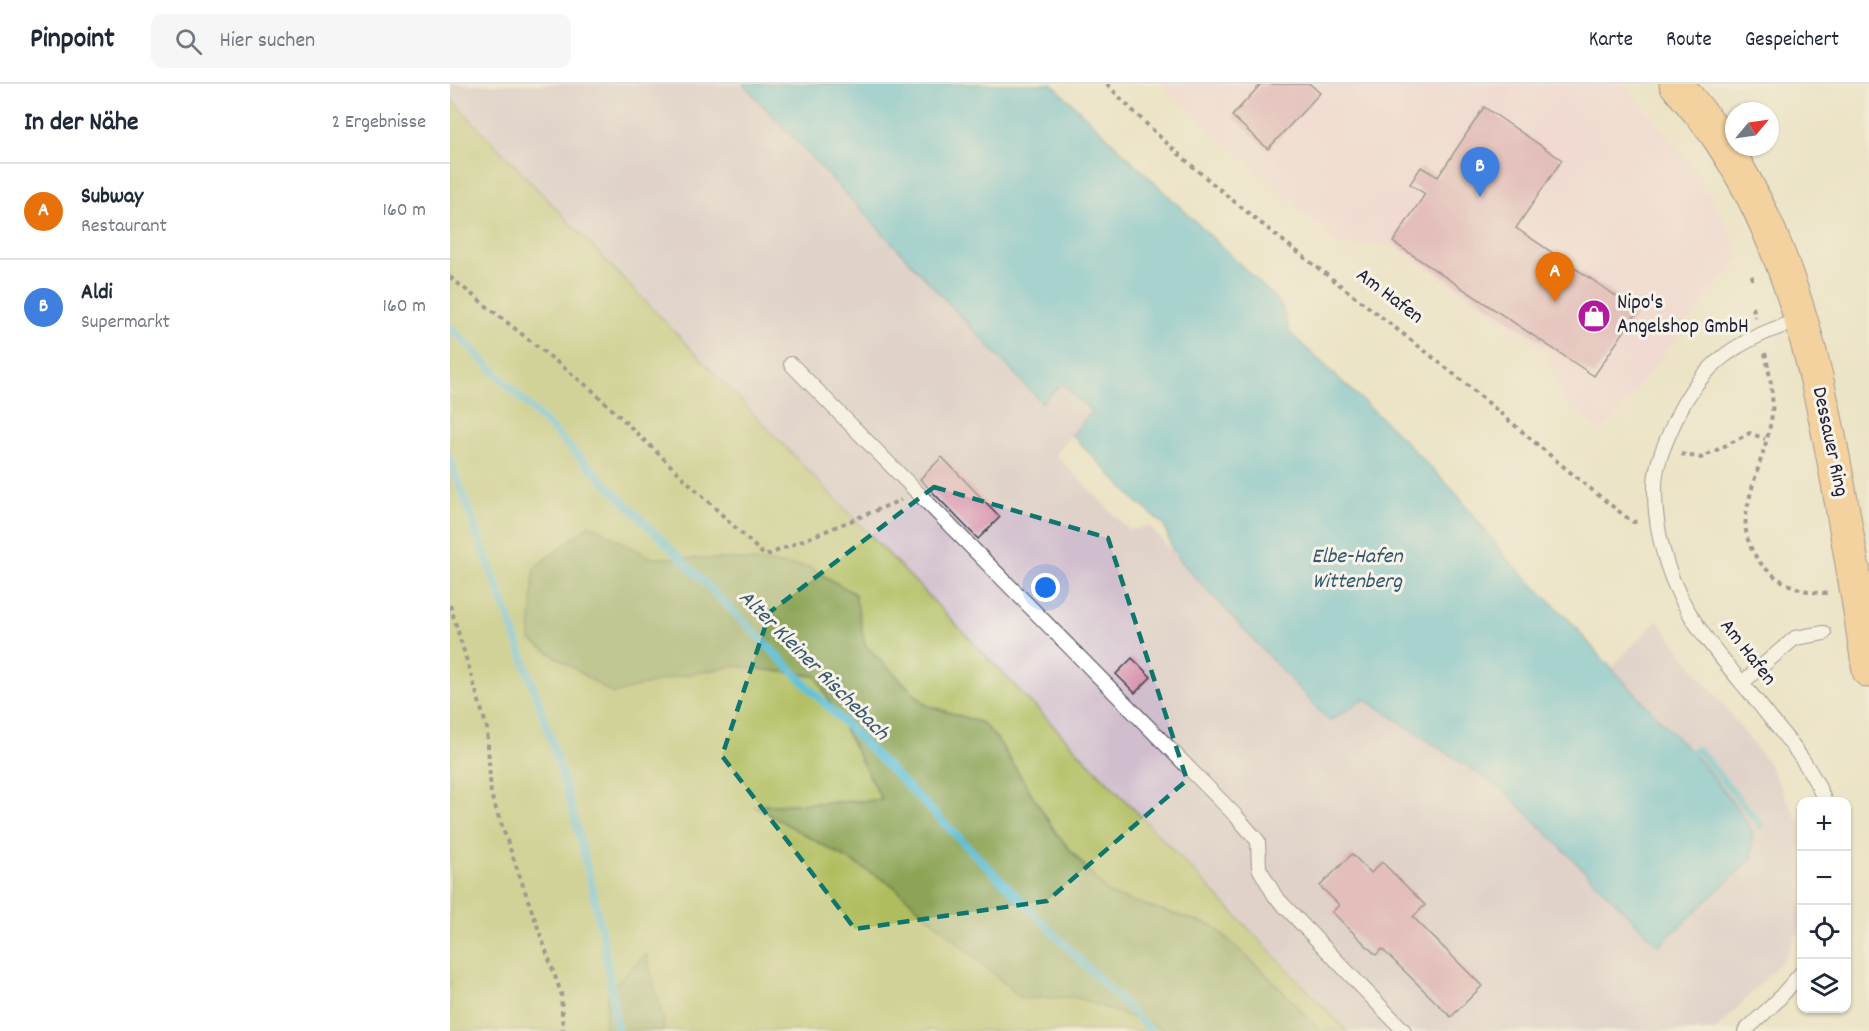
<!DOCTYPE html>
<html lang="de">
<head>
<meta charset="utf-8">
<style>
	body { margin:0; font-family:Dekko,sans-serif; background:#f6f6f7; color:#1f2937 }
	.controls { position:absolute; right:18px; bottom:18px; display:grid; overflow:hidden; border-radius:12px; box-shadow:0 2px 4px #0004 }
	.controls button { width:54px; height:54px; display:grid; place-items:center; padding:0; border:0; border-bottom:2px solid #e0e1e3; background:#fff; color:#1f2937; font:30px sans-serif }
	.compass { position:absolute; left:1275px; top:18px; width:54px; height:54px; border-radius:50%; background:#fff; box-shadow:0 2px 4px #0004; rotate:61deg }
	.you { position:absolute; left:596px; top:504px; width:21px; height:21px; margin:-15px; border:4px solid #fff; border-radius:50%; background:#1a73e8; box-shadow:0 0 0 9px #1a73e833 }
	.badge { display:grid; place-items:center; width:39px; height:39px; border-radius:50%; background:#b5179e; color:#fff; font-size:20px; font-weight:700 }
	.pin { position:absolute; translate:-50% -50px; filter:drop-shadow(0 2px 3px #0008) }
	.pin::after { content:''; position:absolute; top:32px; width:21px; height:18px; background:inherit; clip-path:polygon(0 0,100% 0,50% 100%) }
	.list { margin:0; padding:0; list-style:none }
	h2 { display:flex; justify-content:space-between; align-items:center; height:78px; margin:0; padding:0 24px; font-size:26px }
	h2 small { font-size:20px; font-weight:400; color:#747a83 }
	.list li { display:grid; grid-template-columns:39px 1fr auto; gap:18px; align-items:center; box-sizing:border-box; height:96px; padding:0 24px; border-top:2px solid #e0e1e3 }
	.list b { display:block; font-size:22px; white-space:nowrap }
	.list p { margin:0; font-size:20px; white-space:nowrap; color:#747a83 }
	.list em { font-size:20px; font-style:normal; color:#747a83 }
	.icon { flex:none; width:33px; height:33px; fill:none; stroke:currentColor; stroke-width:2; stroke-linecap:round; stroke-linejoin:round }
	.map { position:relative; flex:none; width:1419px; height:947px; overflow:hidden }
	header { display:flex; align-items:center; gap:36px; box-sizing:border-box; height:84px; padding:0 30px; background:#fff; border-bottom:2px solid #e0e1e3 }
	header strong { font-size:28px }
	nav { display:flex; gap:33px; margin-inline-start:auto; font-size:21px }
	.search { width:420px; height:54px; background:#f6f6f7; display:flex; align-items:center; gap:15px; box-sizing:border-box; padding:0 21px; border-radius:12px; color:#747a83; font-size:22px }
	main { display:flex }
	aside { flex:1; background:#fff }
	.map>svg:first-child { display:block }
	.built { fill:#f4cfdd }
	.industrial { fill:#d0bdcd }
	.green { fill:#b0bd5f; stroke:#69704d; stroke-width:1.5 }
	.forest { fill:#8ca456; stroke:#576348; stroke-width:1.5 }
	.water { fill:#57bcd5; stroke:#3c6f88; stroke-width:1.5 }
	.lines { fill:none; stroke-linecap:round; stroke-linejoin:round }
	.stream { stroke:#57bcd5; stroke-width:8 }
	.building { fill:#d790ab }
	.lane-casing { stroke:#403f50; stroke-width:16 }
	.primary-casing { stroke:#403f50; stroke-width:35 }
	.path { stroke:#403f50; stroke-width:4; stroke-dasharray:4.5 4.5; stroke-linecap:butt }
	.lane { stroke:#fff; stroke-width:14 }
	.primary { stroke:#fcbd6f; stroke-width:33 }
	.primary-bridge-casing { stroke:#403f50; stroke-width:35; stroke-linecap:butt }
	.primary-bridge { stroke:#fcbd6f; stroke-width:33 }
	.marked { fill:none; stroke:#0f766e; stroke-width:4.5; stroke-dasharray:12 8; stroke-linejoin:round }
	.labels { text-anchor:middle; dominant-baseline:central; stroke-width:6; stroke-linejoin:round; paint-order:stroke }
	.street-label { font-size:21px; fill:#22223b; stroke:#f7f3e8 }
	.poi-label { font-size:21px; fill:#22223b; stroke:#f7f3e8; text-anchor:start }
	.water-label { font-size:22px; font-style:italic; fill:#355871; stroke:#f7f3e8 }
</style>
</head>
<body>
<header>
<strong>Pinpoint</strong>
<div class="search"><svg class="icon" aria-label="search" viewBox="0 0 24 24"><circle cx="10" cy="10" r="6"/><path d="M15 15l6 6"/></svg>Hier suchen</div>
<nav><a>Karte</a><a>Route</a><a>Gespeichert</a></nav>
</header>
<main>
<aside>
<h2>In der Nähe<small>2 Ergebnisse</small></h2>
<ul class="list">
<li><span class="badge" style="background:#e8710a">A</span><div><b>Subway</b><p>Restaurant</p></div><em>160 m</em></li>
<li><span class="badge" style="background:#3f7fe0">B</span><div><b>Aldi</b><p>Supermarkt</p></div><em>160 m</em></li>
</ul>
</aside>
<div class="map">
<svg width="1419" height="947" viewBox="0 0 1419 947">
	<rect width="100%" height="100%" fill="#f7f3e8"/>
	<filter id="ink" filterUnits="userSpaceOnUse"><feTurbulence type="fractalNoise" baseFrequency=".0167" numOctaves="2"/><feDisplacementMap in="SourceGraphic" scale="12" xChannelSelector="R" yChannelSelector="G"/><feConvolveMatrix kernelMatrix="1 2 1 2 8 2 1 2 1" color-interpolation-filters="sRGB"/></filter>
	<filter id="wash" filterUnits="userSpaceOnUse"><feTurbulence type="fractalNoise" baseFrequency=".008" numOctaves="4" result="noise"/><feDisplacementMap in="SourceGraphic" scale="24" xChannelSelector="R" yChannelSelector="G"/><feGaussianBlur stdDeviation="1.35" result="paint"/><feColorMatrix in="noise" values="0 0 0 0 0 0 0 0 0 0 0 0 0 0 0 0 0 1.4 0 .05"/><feComposite in="paint" operator="in"/></filter>
	<g filter="url(#wash)">
		<rect width="100%" height="100%" fill="#ece4c6"/>
		<path class="built" d="M710,0H1174L1248,89L1292,171L1152,349L1116,322L1098,270L944,161L889,162Z"/>
		<path class="industrial" d="M0,0H292L586,314L608,296L642,328L605,370L679,446L699,442L878,637L914,615L1055,707L1209,862L1302,774L1303,748L1288,725L1156,589L1207,536L1318,679L1350,741L1351,843L1333,876L1265,947H898L0,13Z"/>
		<path class="green" d="M0,14L897,947H870L820,894L763,842L659,810L608,752L547,655L532,639L476,621L415,561L404,510L359,483L282,475L202,474L140,441L224,593L285,582L366,592L432,716L306,722L441,800L572,914L625,913L719,947H212L214,937L158,907L154,947H0Z"/>
		<path class="forest" d="M140,441L202,474L282,475L359,483L405,510L415,561L476,621L532,639L547,655L608,752L659,810L763,842L820,894L870,947H719L625,913L572,915L441,800L304,722L432,716L366,592L285,582L224,593L163,610L80,556L84,484Z
			M196,870L214,937L212,947H154L158,907Z"/>
		<path class="water" d="M293,0H602L824,213L832,223L840,249L942,344L1006,409L1057,475L1124,541L1147,569L1254,682L1288,725L1303,748L1302,774L1209,862L1055,707L915,615L879,637L734,481L722,465L714,441L686,417L622,351L642,328L612,300L592,319Z"/>
		<g class="lines">
			<path class="stream" d="M0,243L701,947
				M0,376C69,562 145,748 167,947
				M1239,670L1248,666L1311,742"/>
		</g>
		<g id="blocks">
			<path class="building" d="M811,0H860L870,9L818,65L782,32Z
				M1034,23L1112,76L1066,144L1188,227L1144,292L943,158L975,110L960,100L971,83L988,93Z
				M492,373L550,433L528,455L470,395Z
				M682,574L701,593L685,609L666,590Z
				M902,770L921,789L932,778L975,821L963,833L1032,902L1001,933L932,865L926,871L882,828L889,821L870,802Z"/>
		</g>
	</g>
	<g filter="url(#ink)">
		<use href="#blocks" fill-opacity="0" stroke="#403f50" stroke-width="1.5"/>
		<g class="lines">
			<g class="lane-casing">
				<path id="lane" d="M1351,236C1292,253 1250,279 1225,337C1216,357 1205,380 1205,402C1204,443 1216,490 1237,525C1256,559 1293,599 1317,630C1339,657 1363,685 1375,718
					M341,280L786,732L808,757L809,784L825,812L954,947
					M1292,599L1345,554L1374,549
					M1295,947L1326,918L1352,888"/>
			</g>
			<g class="primary-casing">
				<path id="primary" d="M1226,0C1241,18 1256,35 1269,54C1355,182 1378,342 1404,491
					M1409,521L1419,587"/>
			</g>
			<path class="path" d="M657,0C749,98 857,174 962,257C1038,315 1107,381 1183,438L1190,437
				M0,193L142,306L315,472L451,416
				M1302,196V187
				M1303,223L1305,233
				M1315,269C1320,292 1325,314 1321,337C1315,369 1301,399 1296,431C1290,478 1338,511 1379,509
				M1231,370L1251,374L1300,349L1315,355
				M0,521L37,644L41,711L111,909L113,947"/>
			<use href="#lane" class="lane"/>
			<use href="#primary" class="primary"/>
			<g class="primary-bridge-casing">
				<path id="primary-bridge" d="M1404,491L1409,521"/>
			</g>
			<use href="#primary-bridge" class="primary-bridge"/>
		</g>
	</g>
	<path d="M0 0H1419V947H0ZM484,403L658,454L737,696L597,817L405,845L272,672L320,528Z" fill="#ece4c6" fill-opacity=".55" fill-rule="evenodd"/>
	<path class="marked" d="M484,403L658,454L737,696L597,817L405,845L272,672L320,528Z"/>
	<defs>
		<g id="shop-disc" transform="scale(1.725)"><circle r="9.5" fill="#b5179e" stroke="#f7f3e8"/><path d="M-5-2.5h2.3a2.7 3.5 0 0 1 5.4 0H5L5.5 6h-11ZM-1.5-2.5h3a1.5 2.3 0 0 0-3 0Z" fill="#fff"/></g>
	</defs>
	<g fill-rule="evenodd">
		<use href="#shop-disc" x="1144" y="232"/>
	</g>
	<g class="labels">
		<g class="street-label">
			<text transform="translate(939 213) rotate(37)">Am Hafen</text>
			<text transform="translate(1379 358) rotate(78)">Dessauer Ring</text>
			<text transform="translate(1297 569) rotate(52)">Am Hafen</text>
		</g>
		<g class="poi-label">
			<text x="1167" y="220">Nipo's<tspan x="1167" dy="24">Angelshop GmbH</tspan></text>
		</g>
		<g class="water-label">
			<text x="907" y="473">Elbe-Hafen<tspan x="907" dy="25">Wittenberg</tspan></text>
			<text transform="translate(363 582) rotate(45)">Alter Kleiner Rischebach</text>
		</g>
	</g>
</svg>
<div class="controls">
<button>+</button>
<button>−</button>
<button><svg class="icon" aria-label="locate" viewBox="0 0 24 24"><circle cx="12" cy="12" r="6"/><path d="M12 2v4M12 18v4M2 12h4M18 12h4"/></svg></button>
<button><svg class="icon" aria-label="layers" viewBox="0 0 24 24"><path d="M12 4l9 5-9 5-9-5zM3 14l9 5 9-5"/></svg></button>
</div>
<svg class="compass" viewBox="-18 -18 36 36"><path d="M0-13l5 13h-10z" fill="#e53935"/><path d="M0 13l5-13h-10z" fill="#747a83"/></svg>
<div class="you"></div>
<div class="pin badge" style="left:1105px;top:218px;background:#e8710a">A</div>
<div class="pin badge" style="left:1030px;top:113px;background:#3f7fe0">B</div>
</div>
</main>
</body>
</html>
